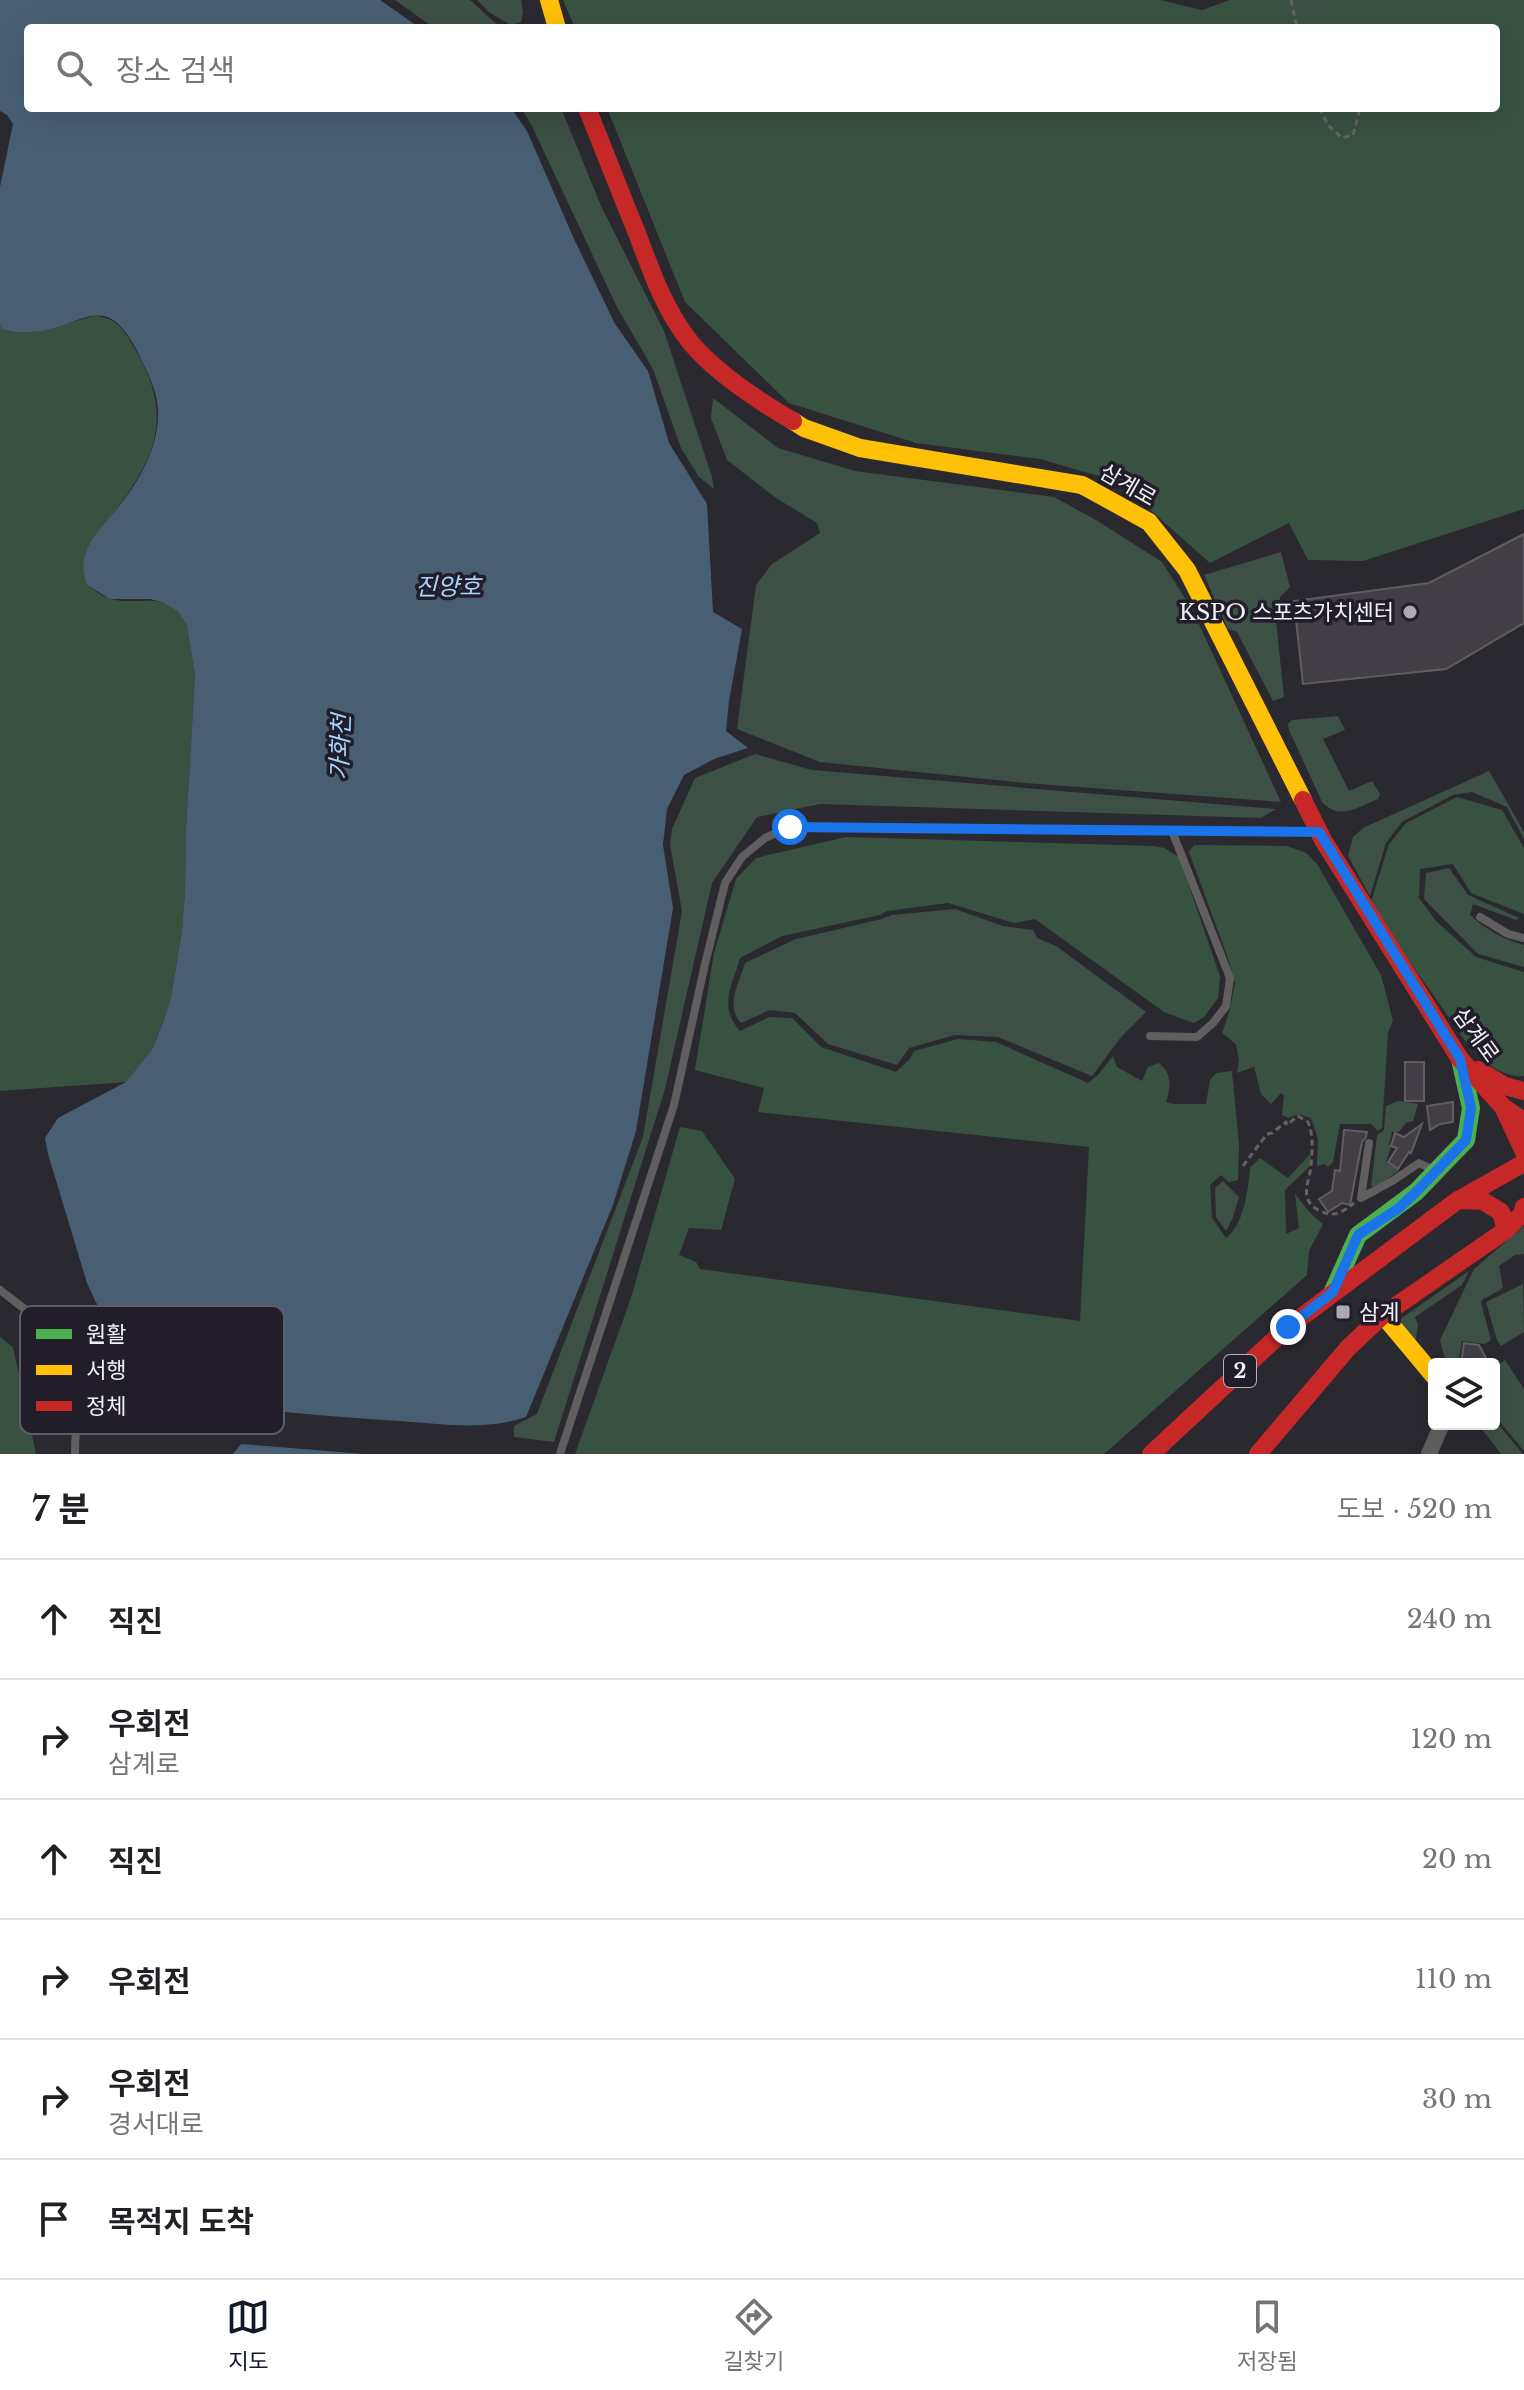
<!DOCTYPE html>
<html lang="ko">
<head>
<meta charset="utf-8">
<style>
	body { margin:0; font-family:"Libre Baskerville","Noto Sans KR",serif; background:#f6f6f6; color:#202124 }
	.controls { position:absolute; right:24px; bottom:24px; display:grid; overflow:hidden; border-radius:8px; box-shadow:0 8px 32px #0002 }
	.controls button { width:72px; height:72px; display:grid; place-items:center; padding:0; border:0; border-bottom:2px solid #e0e0e0; background:#fff; color:#202124; font:40px sans-serif }
	.stop { position:absolute; width:24px; height:24px; margin:-18px; border:6px solid #1a73e8; border-radius:50%; background:#fff }
	.stop.end { background:#1a73e8; border-color:#fff; box-shadow:0 2px 8px #0008 }
	.list { margin:0; padding:0; list-style:none }
	h2 { display:flex; justify-content:space-between; align-items:center; height:104px; margin:0; padding:0 32px; font-size:34px }
	h2 small { font-size:26px; font-weight:400; color:#757577 }
	.list li { display:grid; grid-template-columns:52px 1fr auto; gap:24px; align-items:center; box-sizing:border-box; height:120px; padding:0 32px; border-top:2px solid #e0e0e0 }
	.list b { display:block; font-size:30px; white-space:nowrap }
	.list p { margin:0; font-size:26px; white-space:nowrap; color:#757577 }
	.list em { font-size:26px; font-style:normal; color:#757577 }
	.icon { flex:none; width:44px; height:44px; fill:none; stroke:currentColor; stroke-width:2; stroke-linecap:round; stroke-linejoin:round }
	.map { position:relative; flex:none; width:1524px; height:1454px; overflow:hidden }
	.search { position:absolute; background:#fff; box-shadow:0 8px 32px #0002; left:24px; right:24px; top:24px; height:88px; display:flex; align-items:center; gap:20px; box-sizing:border-box; padding:0 28px; border-radius:8px; color:#757577; font-size:30px }
	.sheet { height:824px; background:#fff }
	nav { display:flex; justify-content:space-around; align-items:center; box-sizing:border-box; height:112px; border-top:2px solid #e0e0e0; background:#fff; font-size:22px; color:#757577 }
	nav a { display:grid; justify-items:center; gap:4px }
	nav .on { color:#111827 }
	.map>svg:first-child { display:block }
	.green { fill:#3d5045 }
	.forest { fill:#385242 }
	.water { fill:#485f73 }
	.building { fill:#433e46; stroke:#605d62; stroke-width:2 }
	.lines { fill:none; stroke-linecap:round; stroke-linejoin:round }
	.path { stroke:#646265; stroke-width:3; stroke-dasharray:6 4; stroke-linecap:butt }
	.lane { stroke:#605e5f; stroke-width:8 }
	.street { stroke:#605e5f; stroke-width:16 }
	.fast { stroke:#4caf50; stroke-width:18 }
	.slow { stroke:#ffc107; stroke-width:18 }
	.jam { stroke:#c62828; stroke-width:18 }
	.route { stroke:#1a73e8; stroke-width:10 }
	.poi-dot { fill:#acaab1; stroke:#211d29; stroke-width:3 }
	.labels { text-anchor:middle; dominant-baseline:central; stroke-width:7; stroke-linejoin:round; paint-order:stroke }
	.shield { fill:#211d29; stroke:#b3b0b9; stroke-width:2 }
	.shield-label { font-size:20px; font-weight:bold; fill:#f1eff7 }
	.street-label { font-size:22px; fill:#f1eff7; stroke:#211d29 }
	.poi-label { font-size:22px; fill:#f1eff7; stroke:#211d29; text-anchor:end }
	.water-label { font-size:24px; font-style:italic; fill:#a6d6ff; stroke:#211d29 }
	.key { fill:#211d29; stroke:#5f5c67; stroke-width:2 }
	.key-label { font-size:22px; fill:#f1eff7 }
</style>
</head>
<body>
<div class="map">
<svg width="1524" height="1454" viewBox="0 0 1524 1454">
	<rect width="100%" height="100%" fill="#2b2930"/>
	<path class="green" d="M395,0H470L501,28H434Z
		M477,0H521L523,12L521,22L511,25L490,13Z
		M1271,0H1337L1333,24L1289,15Z
		M521,108H561L601,206L664,331L712,477L714,489L699,477L681,448L653,369L617,307L531,124Z
		M713,398L778,448L855,471L1054,497L1096,520L1162,562L1192,609L1281,802L1025,783L820,762L737,729L756,585L772,564L820,533L817,523L776,498L727,460L711,418Z
		M1281,552L1290,587L1280,597L1276,621L1284,697L1273,701L1237,632L1228,629L1204,575Z
		M1338,716L1345,730L1323,739L1349,791L1372,781L1380,794L1378,799C1357,807 1340,821 1322,802L1289,730L1288,724L1292,720Z
		M755,754L812,770L1276,809L1261,818L820,804L757,817L712,883L665,1089L554,1442L514,1437V1426L537,1414L643,1137L682,911L670,845L672,829L695,778Z
		M1489,771L1524,832V839L1507,807L1472,792L1453,795L1402,822L1386,843L1370,896L1348,856L1353,837L1363,828Z
		M1449,868L1468,895L1519,918L1516,920L1473,904L1470,915C1485,929 1504,940 1524,945V967L1478,954L1424,899L1426,873Z
		M955,909L1003,926L1033,930L1037,938L1056,946L1146,1012L1121,1037L1092,1076L998,1037L955,1035L909,1048L897,1065L828,1044L795,1013L770,1010L741,1023C725,1006 739,983 745,963L796,939L882,919L892,915Z
		M1398,1101L1418,1104L1413,1121L1406,1123L1399,1132H1392L1389,1144L1391,1147L1386,1162L1399,1171L1375,1187L1371,1186L1377,1135L1384,1130L1386,1106Z
		M1223,1181L1239,1197L1233,1217L1226,1231L1216,1217L1215,1188Z
		M1524,1226V1254L1515,1255L1499,1266L1503,1288L1482,1300L1481,1303L1491,1340L1485,1344L1462,1341L1458,1364H1451L1444,1356L1440,1340L1474,1269Z
		M1469,1271L1462,1285L1415,1317L1418,1325L1415,1343L1399,1320Z
		M1523,1284L1524,1332L1501,1346L1497,1340L1486,1302Z
		M1505,1360L1524,1389V1451L1494,1415V1368Z
		M1494,1419L1523,1454H1501L1478,1424H1494Z"/>
	<path class="forest" d="M563,0H1160L1202,10L1230,0H1277L1290,11L1330,17L1334,0H1524V509L1363,561L1308,560L1289,523L1210,563L1119,482L1040,459L916,443L789,403L685,302L607,108H1496V28H575Z
		M94,316C117,317 124,330 135,349C188,438 133,482 85,553L87,585C94,590 101,596 108,598C135,608 169,587 186,623C193,638 193,657 195,672L186,830L185,891L182,930L171,997L164,1020L153,1048L126,1082L0,1091V325L3,329C35,337 63,324 94,316Z
		M1457,797L1502,810L1524,848V914L1471,893L1453,864L1420,869L1419,898L1436,921L1476,957L1524,972V1076C1501,1078 1484,1061 1469,1046L1370,905L1389,844L1406,823Z
		M846,837L1154,846L1164,848L1179,857L1220,976L1218,998L1204,1017L1194,1023L1164,1012L1035,919L1014,923L948,903L887,911L880,915L782,936L740,958C732,986 718,1006 740,1031L769,1017L792,1018L821,1047L896,1072L910,1059L914,1051L958,1039L996,1042L1088,1083L1098,1075L1113,1056L1117,1067L1142,1081L1148,1067L1159,1063C1172,1073 1171,1087 1166,1102L1173,1104H1206L1210,1080L1216,1073L1232,1071L1239,1145L1238,1180L1229,1182L1221,1175L1210,1185L1212,1218L1226,1238C1244,1225 1248,1190 1250,1168L1260,1158L1288,1178L1311,1153L1310,1166L1285,1190L1286,1234L1299,1228L1295,1194L1311,1214L1323,1224L1309,1251L1307,1275L1104,1454H575L631,1298L680,1127L702,1131L735,1179L721,1230L689,1228L679,1255L696,1262L700,1269L1080,1321L1089,1147L758,1112L764,1088L695,1070L714,953L736,879L756,858Z
		M1194,845L1287,846L1306,853L1317,864L1381,975L1393,1021L1388,1032L1382,1128L1378,1131L1371,1124H1340L1333,1162L1328,1167L1325,1164L1317,1166L1318,1139L1311,1118L1298,1114L1289,1118L1282,1115L1284,1095L1281,1093L1271,1104L1261,1094L1254,1067L1237,1073L1239,1060L1236,1044L1222,1033L1229,1013L1235,983L1229,961L1189,852Z
		M0,1337L13,1347L36,1454H0Z"/>
	<path class="water" d="M0,0H380L420,28H28V108H511L527,131L574,239L615,324L648,371L669,443L707,504L713,612L742,629L729,701L726,731L748,748L714,759L684,775L667,809L663,845L673,908L636,1131L613,1205L526,1417C485,1431 441,1424 399,1421C315,1416 233,1407 150,1398L120,1353L87,1283L48,1154L45,1138L58,1118L126,1082L153,1048L164,1020L171,997L182,930L185,891L186,830L195,673L187,625L178,611L162,602L150,599H110L87,585C84,575 82,565 85,555C89,539 110,518 120,505C141,479 160,443 158,409C157,393 150,377 143,363C136,348 125,326 110,318C94,310 73,323 57,327C38,333 21,334 2,329L0,325V187L13,124L7,115L0,111Z
		M241,1444L363,1454H233Z"/>
	<path class="building" d="M1524,534V623L1446,669L1303,684L1294,601L1429,583Z
		M1405,1062H1424V1101H1405Z
		M1453,1102V1122L1440,1124L1430,1130L1427,1106Z
		M1422,1124L1411,1153L1409,1152L1398,1169L1388,1162L1397,1148L1391,1146L1395,1133L1404,1137Z
		M1344,1130L1367,1132L1366,1137L1362,1142L1350,1205L1342,1203L1328,1212L1319,1199L1332,1191L1335,1170L1340,1171Z
		M1464,1343L1479,1345L1489,1364H1461Z"/>
	<g class="lines">
		<path class="path" d="M1291,0L1297,28
			M1319,108L1328,125L1342,138L1353,135L1360,108
			M1243,1166L1267,1134L1272,1133L1286,1122L1287,1125L1298,1116L1308,1122C1314,1136 1312,1151 1311,1166C1309,1184 1298,1200 1320,1211C1334,1218 1343,1212 1354,1203"/>
		<path class="lane" d="M1480,917L1508,934L1524,938
			M1150,1036L1197,1037L1213,1023L1226,1006L1230,978L1172,831
			M1369,1143L1361,1198L1394,1180L1419,1163L1434,1170
			M0,1290L39,1320L77,1388L75,1454
			M560,1454L674,1105L705,964L725,883L742,857L765,838L790,827L1314,832"/>
		<path class="street" d="M1429,1454L1442,1424"/>
		<path class="fast" d="M1333,1291L1358,1235L1416,1192L1466,1140L1471,1108L1460,1059"/>
		<path class="slow" d="M549,0L557,28
			M793,421L804,428L860,448L1082,485L1149,522L1187,570L1303,800
			M1383,1315L1434,1376"/>
		<path class="jam" d="M587,108C604,150 620,192 637,233C651,271 665,311 691,343C715,372 760,402 793,421
			M1303,800L1323,840L1460,1059L1503,1107L1524,1152
			M1478,1070L1505,1086L1524,1091
			M1503,1107L1524,1121
			M1458,1200L1483,1201L1501,1212L1506,1230
			M1151,1454L1288,1327L1458,1200L1524,1163
			M1258,1454L1348,1348L1383,1315L1506,1230L1522,1214L1524,1207"/>
	</g>
	<g class="lines">
		<path class="route" d="M790,827L1319,832L1460,1059L1471,1108L1466,1140L1416,1192L1399,1208L1358,1235L1333,1292L1288,1327"/>
	</g>
	<g class="poi-dot">
		<circle cx="1410" cy="612" r="8"/>
		<rect x="1335" y="1304" width="16" height="16" rx="4"/>
	</g>
	<g class="labels">
		<rect class="shield" x="1224" y="1355" width="32" height="32" rx="6"/>
		<g class="shield-label">
			<text x="1240" y="1371">2</text>
		</g>
		<g class="street-label">
			<text transform="translate(1128 485) rotate(30)">삼계로</text>
			<text transform="translate(1476 1035) rotate(54)">삼계로</text>
		</g>
		<g class="poi-label">
			<text x="1394" y="612">KSPO 스포츠가치센터</text>
			<text x="1359" y="1312" text-anchor="start">삼계</text>
		</g>
		<g class="water-label">
			<text x="448" y="586">진양호</text>
			<text transform="translate(340 747) rotate(-88)">가화천</text>
		</g>
	</g>
	<rect x="20" y="1306" width="264" height="128" rx="12" class="key"/>
	<rect x="36" y="1329" width="36" height="10" fill="#4caf50"/>
	<rect x="36" y="1365" width="36" height="10" fill="#ffc107"/>
	<rect x="36" y="1401" width="36" height="10" fill="#c62828"/>
	<g class="key-label">
		<text x="86" y="1342">원활</text>
		<text x="86" y="1378">서행</text>
		<text x="86" y="1414">정체</text>
	</g>
</svg>
<div class="controls">
<button><svg class="icon" aria-label="layers" viewBox="0 0 24 24"><path d="M12 4l9 5-9 5-9-5zM3 14l9 5 9-5"/></svg></button>
</div>
<div class="stop" style="left:790px;top:827px"></div>
<div class="stop end" style="left:1288px;top:1327px"></div>
<div class="search"><svg class="icon" aria-label="search" viewBox="0 0 24 24"><circle cx="10" cy="10" r="6"/><path d="M15 15l6 6"/></svg>장소 검색</div>
</div>
<section class="sheet">
<h2>7 분<small>도보 · 520 m</small></h2>
<ul class="list">
<li><svg class="icon" aria-label="ahead" viewBox="0 0 24 24"><path d="M12 20V5M6 11l6-6 6 6"/></svg><div><b>직진</b></div><em>240 m</em></li>
<li><svg class="icon" aria-label="right" viewBox="0 0 24 24"><path d="M7 20v-9h11M14 6l5 5-5 5"/></svg><div><b>우회전</b><p>삼계로</p></div><em>120 m</em></li>
<li><svg class="icon" aria-label="ahead" viewBox="0 0 24 24"><path d="M12 20V5M6 11l6-6 6 6"/></svg><div><b>직진</b></div><em>20 m</em></li>
<li><svg class="icon" aria-label="right" viewBox="0 0 24 24"><path d="M7 20v-9h11M14 6l5 5-5 5"/></svg><div><b>우회전</b></div><em>110 m</em></li>
<li><svg class="icon" aria-label="right" viewBox="0 0 24 24"><path d="M7 20v-9h11M14 6l5 5-5 5"/></svg><div><b>우회전</b><p>경서대로</p></div><em>30 m</em></li>
<li><svg class="icon" aria-label="arrive" viewBox="0 0 24 24"><path d="M6 21V4h12l-3 4 3 4H6"/></svg><div><b>목적지 도착</b></div></li>
</ul>
</section>
<nav>
<a class="on"><svg class="icon" aria-label="map" viewBox="0 0 24 24"><path d="M3 6l6-2 6 2 6-2v14l-6 2-6-2-6 2zM9 4v14M15 6v14"/></svg>지도</a>
<a><svg class="icon" aria-label="directions" viewBox="0 0 24 24"><path d="M12 3l9 9-9 9-9-9zM9 14v-3h6M13 9l2 2-2 2"/></svg>길찾기</a>
<a><svg class="icon" aria-label="saved" viewBox="0 0 24 24"><path d="M7 4h10v16l-5-4-5 4z"/></svg>저장됨</a>
</nav>
</body>
</html>
